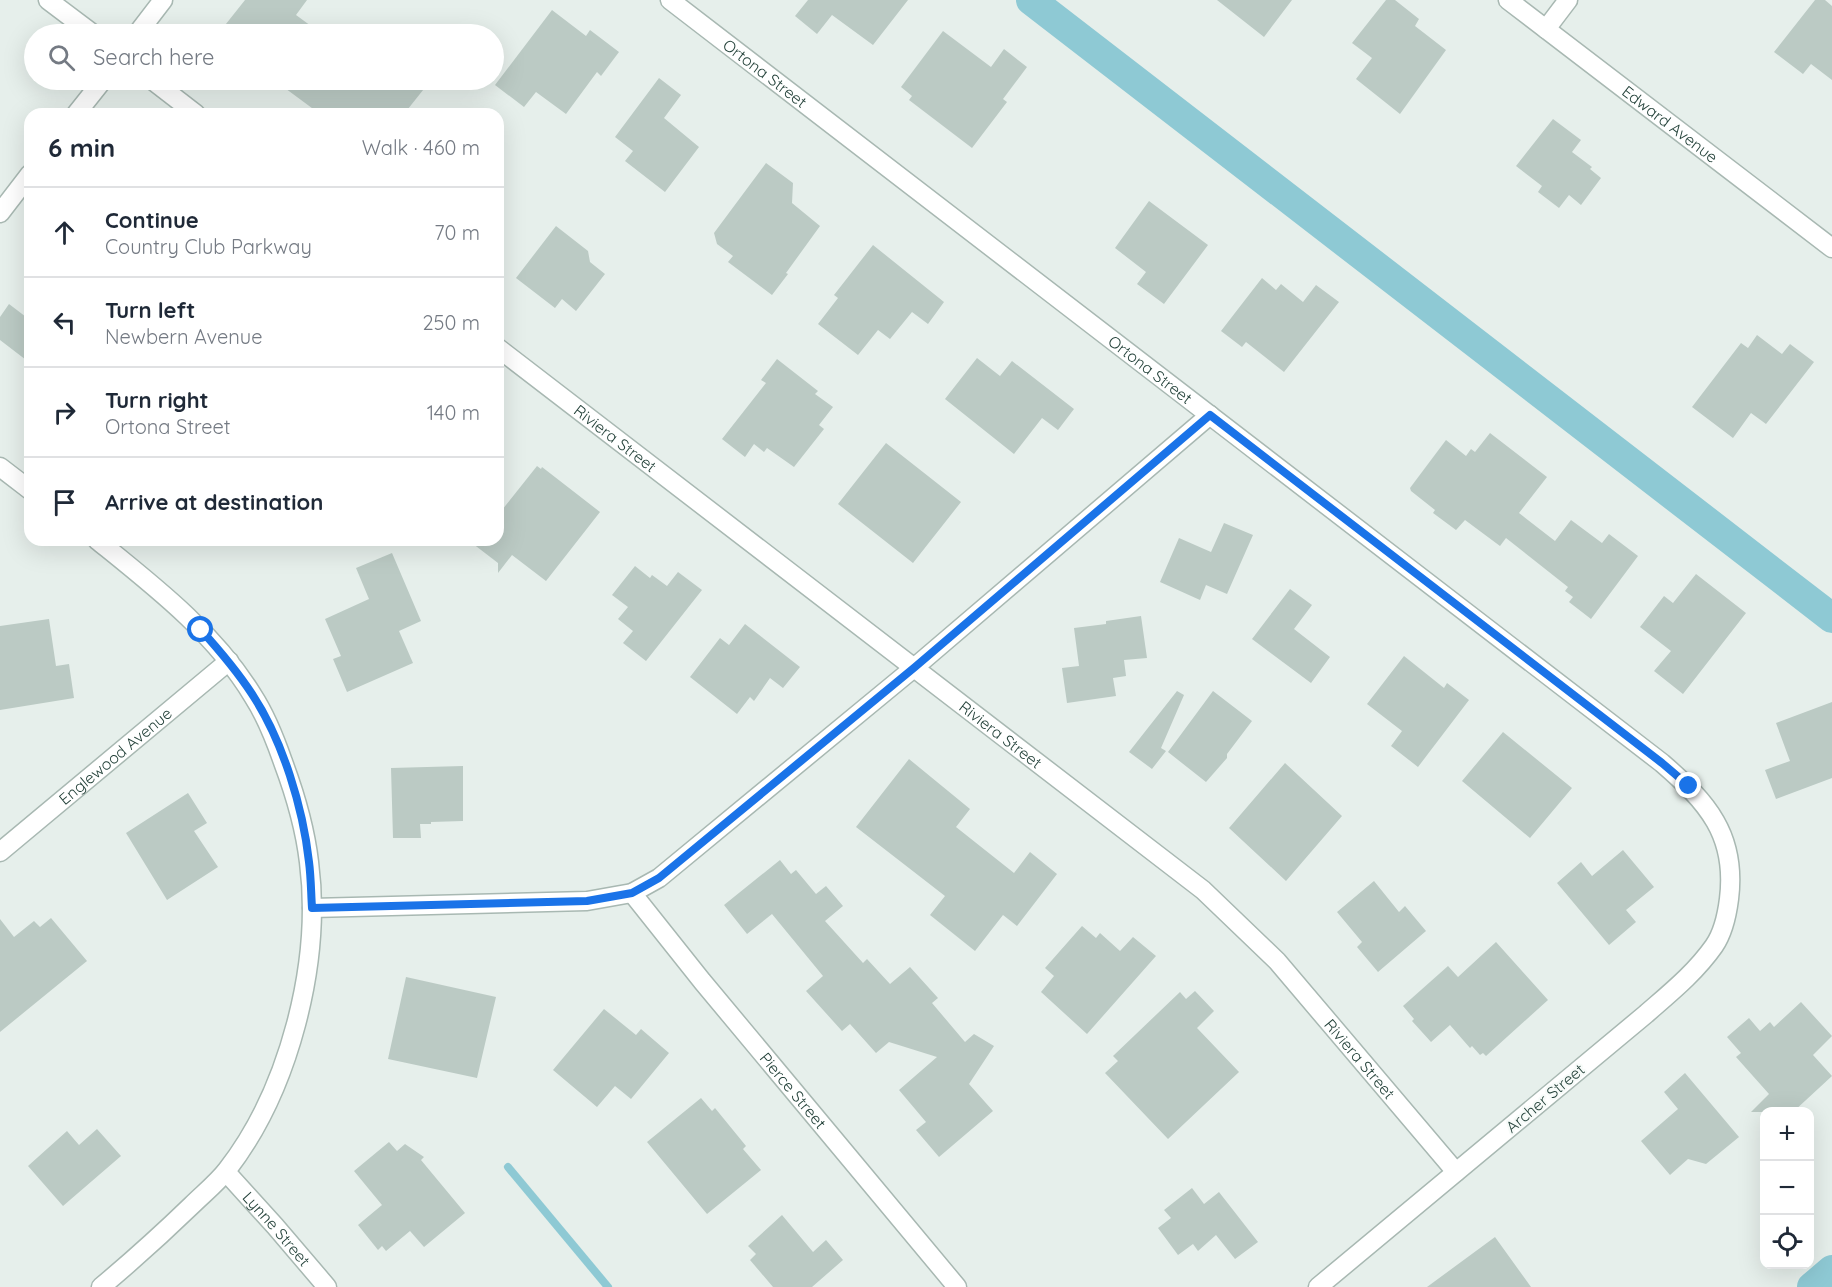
<!DOCTYPE html>
<html lang="en">
<head>
<meta charset="utf-8">
<style>
	body { margin:0; font-family:Quicksand,sans-serif; background:#f6f6f7; color:#1f2937 }
	.controls { position:absolute; right:18px; bottom:18px; display:grid; overflow:hidden; border-radius:12px; box-shadow:0 6px 24px #0002 }
	.controls button { width:54px; height:54px; display:grid; place-items:center; padding:0; border:0; border-bottom:2px solid #e0e1e3; background:#fff; color:#1f2937; font:30px sans-serif }
	.stop { position:absolute; width:18px; height:18px; margin:-14px; border:4px solid #1a73e8; border-radius:50%; background:#fff }
	.stop.end { background:#1a73e8; border-color:#fff; box-shadow:0 2px 6px #0008 }
	.list { margin:0; padding:0; list-style:none }
	h2 { display:flex; justify-content:space-between; align-items:center; height:78px; margin:0; padding:0 24px; font-size:26px }
	h2 small { font-size:20px; font-weight:400; color:#747a83 }
	.list li { display:grid; grid-template-columns:39px 1fr auto; gap:18px; align-items:center; box-sizing:border-box; height:90px; padding:0 24px; border-top:2px solid #e0e1e3 }
	.list b { display:block; font-size:22px; white-space:nowrap }
	.list p { margin:0; font-size:20px; white-space:nowrap; color:#747a83 }
	.list em { font-size:20px; font-style:normal; color:#747a83 }
	.icon { flex:none; width:33px; height:33px; fill:none; stroke:currentColor; stroke-width:2; stroke-linecap:round; stroke-linejoin:round }
	.map { position:relative; flex:none; width:1832px; height:1287px; overflow:hidden }
	.search { position:absolute; background:#fff; box-shadow:0 6px 24px #0002; left:24px; top:24px; width:480px; height:66px; display:flex; align-items:center; gap:15px; box-sizing:border-box; padding:0 21px; border-radius:33px; color:#747a83; font-size:22px }
	.panel { position:absolute; background:#fff; box-shadow:0 6px 24px #0002; left:24px; top:108px; width:480px; height:438px; border-radius:18px }
	.map>svg:first-child { display:block }
	.lines { fill:none; stroke-linecap:round; stroke-linejoin:round }
	.stream { stroke:#8ec9d4; stroke-width:8 }
	.canal { stroke:#8ec9d4; stroke-width:30 }
	.building { fill:#bbcac4 }
	.minor-casing { stroke:#a8b8b2; stroke-width:21 }
	.minor { stroke:#fff; stroke-width:18 }
	.route { stroke:#1a73e8; stroke-width:8 }
	.labels { text-anchor:middle; dominant-baseline:central; stroke-width:4.5; stroke-linejoin:round; paint-order:stroke }
	.street-label { font-size:16px; fill:#24423a; stroke:#f7fbf9 }
</style>
</head>
<body>
<div class="map">
<svg width="1832" height="1287" viewBox="0 0 1832 1287">
	<rect width="100%" height="100%" fill="#e6efeb"/>
	<g class="lines">
		<path class="stream" d="M508,1167L608,1287"/>
		<path class="canal" d="M1031,0L1832,618
			M1812,1287L1832,1270"/>
	</g>
	<path class="building" d="M245,0H307L296,15L322,34H218Z
		M808,0H908L873,45L832,15L817,34L795,16Z
		M1217,0H1292L1264,37Z
		M1386,0H1395L1419,19L1415,26L1446,50L1400,114L1356,79L1372,58L1352,43Z
		M1815,0H1825L1832,6V80L1811,64L1803,74L1774,52Z
		M552,10L586,36L590,30L619,52L601,76L597,72L566,114L536,92L524,107L495,85Z
		M943,31L991,67L1004,49L1027,67L1003,99L1007,102L972,148L909,100L912,96L901,87Z
		M659,78L681,95L664,118L699,147L665,192L625,161L633,151L615,137Z
		M274,80H431L404,114H320Z
		M1553,119L1581,140L1572,152L1592,167L1590,169L1601,178L1581,205L1569,195L1559,208L1538,192L1542,186L1516,166Z
		M766,163L793,183L792,203L820,226L786,273L788,274L772,295L728,262L733,256L717,244L714,233Z
		M1149,201L1208,245L1164,304L1137,284L1146,272L1115,248Z
		M556,226L588,251L590,262L605,274L576,311L562,299L555,308L516,278Z
		M873,245L944,302L928,324L912,312L890,339L878,330L858,355L818,324L838,298L834,295Z
		M1262,278L1276,290L1281,284L1303,302L1316,285L1339,302L1284,372L1246,342L1242,347L1221,331Z
		M9,304L30,320V363L0,340V317Z
		M1757,335L1782,354L1790,344L1814,362L1766,424L1751,413L1733,438L1692,407L1741,343L1748,348Z
		M977,358L1000,376L1012,361L1074,409L1058,430L1042,418L1014,454L945,399Z
		M777,359L818,391L815,394L833,407L819,425L824,429L794,467L767,448L764,452L754,444L745,457L722,439L766,383L761,380Z
		M1490,433L1547,477L1519,513L1555,541L1571,520L1602,543L1609,534L1638,556L1591,619L1569,602L1573,597L1565,591L1568,587L1506,538L1500,546L1465,520L1456,530L1433,513L1435,510L1411,491L1410,488L1446,440L1466,456L1471,449L1475,452Z
		M886,443L961,502L913,563L838,504Z
		M537,466L541,469L542,467L600,512L546,581L512,555L498,573V563L468,540H498V515Z
		M1224,523L1253,535L1227,594L1206,585L1200,600L1160,582L1179,538L1211,552Z
		M392,553L421,621L399,631L413,663L347,692L333,659L341,656L325,619L369,599L356,568Z
		M635,566L650,578L652,575L667,586L678,572L702,590L646,661L623,643L633,631L618,619L628,607L612,595Z
		M1696,574L1746,613L1683,694L1654,671L1671,651L1640,627L1664,596L1673,603Z
		M1290,589L1312,605L1294,629L1330,657L1311,683L1252,639Z
		M1141,616L1147,658L1124,660L1126,676L1113,678L1116,696L1067,703L1062,668L1079,666L1074,628L1106,624V621Z
		M49,619L56,666L69,664L74,698L0,710V626Z
		M745,624L800,667L783,688L770,678L754,701L750,697L737,714L690,677L720,638L729,645Z
		M1404,656L1444,688L1447,683L1469,700L1418,767L1391,746L1402,731L1367,704Z
		M1177,691L1184,695L1161,748L1166,751L1152,769L1129,752Z
		M1213,691L1252,721L1227,754V758L1206,782L1168,752Z
		M1832,702V778L1776,799L1765,770L1790,761L1776,723Z
		M1503,732L1572,788L1530,838L1462,781Z
		M909,759L970,809L956,827L1014,873L1030,852L1057,874L1017,926L1003,915L975,951L930,915L945,896L856,827Z
		M1285,763L1342,816L1286,881L1229,828Z
		M463,766V821L431,822V824H420L421,838H393L391,768Z
		M188,793L207,823L194,831L218,867L167,900L126,833Z
		M1623,850L1654,887L1626,910L1636,922L1609,945L1557,883L1581,862L1592,876Z
		M780,860L791,874L796,870L816,894L826,886L843,906L825,921L863,963L867,959L890,984L910,967L938,998L932,1003L965,1042L974,1034L994,1046L969,1084L993,1111L939,1157L916,1130L926,1122L899,1090L937,1057L889,1042L876,1053L850,1024L842,1031L806,991L823,976L772,914L747,934L724,905Z
		M1374,881L1399,912L1405,906L1426,931L1378,972L1357,947L1362,942L1337,912Z
		M51,918L87,961L0,1032V919L14,937L34,921L40,927Z
		M1082,926L1096,938L1100,933L1120,951L1133,937L1156,956L1087,1034L1041,992L1054,976L1045,968Z
		M1496,942L1548,1000L1486,1056L1483,1053L1480,1055L1472,1046L1470,1048L1450,1025L1431,1042L1412,1021L1414,1019L1403,1006L1448,966L1458,977Z
		M406,977L496,997L477,1078L388,1059Z
		M1195,991L1214,1011L1197,1028L1239,1072L1168,1139L1105,1073L1118,1061L1113,1056L1180,992L1186,999Z
		M1801,1002L1832,1036L1813,1055L1832,1076L1793,1112H1751L1769,1094L1736,1057L1741,1053L1727,1037L1749,1018L1760,1031L1770,1022L1774,1027Z
		M604,1009L636,1035L641,1029L669,1053L631,1099L615,1086L597,1107L553,1070Z
		M1685,1073L1739,1137L1706,1164L1688,1159L1670,1175L1641,1141L1678,1109L1664,1092Z
		M701,1098L712,1111L715,1108L746,1146L743,1149L761,1170L707,1214L647,1142Z
		M97,1129L121,1156L63,1206L28,1166L67,1131L79,1145Z
		M389,1142L397,1151L405,1144L424,1157L421,1160L465,1213L424,1247L410,1231L386,1251L382,1246L378,1250L358,1225L382,1205L354,1171Z
		M1192,1188L1204,1204L1219,1192L1258,1242L1235,1259L1216,1235L1198,1251L1193,1244L1178,1255L1158,1228L1171,1218L1164,1210Z
		M782,1215L813,1252L826,1240L843,1260L812,1287H773L750,1260L756,1254L748,1246Z
		M1495,1237L1531,1287H1427Z"/>
	<g class="lines">
		<g class="minor-casing">
			<g id="minor">
				<path d="M48,0L93,34"/>
				<path id="s1" d="M670,0L1662,763C1707,802 1737,835 1729,899C1727,915 1723,933 1714,946C1695,973 1670,993 1646,1014L1318,1287"/>
				<path id="s2" d="M1508,0L1832,248"/>
				<path d="M1546,29L1568,0"/>
				<path d="M137,34L163,0"/>
				<path d="M152,80L196,114"/>
				<path d="M76,114L103,80"/>
				<path d="M0,213L30,174"/>
				<path id="s3" d="M498,348L1203,890L1277,961L1456,1172"/>
				<path d="M0,467L30,490"/>
				<path d="M97,540C154,586 215,633 253,696C266,716 275,739 283,762C295,794 305,828 309,862C322,963 289,1090 227,1170C217,1183 203,1194 192,1205C162,1234 132,1261 101,1287"/>
				<path id="s4" d="M0,852L229,661"/>
				<path id="s5" d="M632,893L702,981L957,1287"/>
				<path d="M312,908L587,901L632,893L659,878L915,667L1210,415"/>
				<path id="s6" d="M226,1172L275,1226L327,1287"/>
			</g>
		</g>
		<use href="#minor" class="minor"/>
	</g>
	<g class="lines">
		<path class="route" d="M201,630C220,651 237,671 252,694C283,741 303,808 309,862C311,877 311,893 312,908L587,901L632,893L659,878L915,667L1210,415L1662,763L1689,786"/>
	</g>
	<g class="labels">
		<g class="street-label">
			<text stroke="none"><textPath href="#s1" startOffset="120">Ortona Street</textPath></text>
			<text stroke="none"><textPath href="#s2" startOffset="204">Edward Avenue</textPath></text>
			<text stroke="none"><textPath href="#s1" startOffset="606">Ortona Street</textPath></text>
			<text stroke="none"><textPath href="#s3" startOffset="148">Riviera Street</textPath></text>
			<text stroke="none"><textPath href="#s3" startOffset="634">Riviera Street</textPath></text>
			<text stroke="none"><textPath href="#s4" startOffset="150">Englewood Avenue</textPath></text>
			<text stroke="none"><textPath href="#s3" startOffset="1120">Riviera Street</textPath></text>
			<text stroke="none"><textPath href="#s5" startOffset="255">Pierce Street</textPath></text>
			<text transform="translate(1545 1098) rotate(-40)">Archer Street</text>
			<text stroke="none"><textPath href="#s6" startOffset="76">Lynne Street</textPath></text>
		</g>
	</g>
</svg>
<div class="controls">
<button>+</button>
<button>−</button>
<button><svg class="icon" aria-label="locate" viewBox="0 0 24 24"><circle cx="12" cy="12" r="6"/><path d="M12 2v4M12 18v4M2 12h4M18 12h4"/></svg></button>
</div>
<div class="stop" style="left:201px;top:630px"></div>
<div class="stop end" style="left:1689px;top:786px"></div>
<div class="search"><svg class="icon" aria-label="search" viewBox="0 0 24 24"><circle cx="10" cy="10" r="6"/><path d="M15 15l6 6"/></svg>Search here</div>
<section class="panel">
<h2>6 min<small>Walk · 460 m</small></h2>
<ul class="list">
<li><svg class="icon" aria-label="ahead" viewBox="0 0 24 24"><path d="M12 20V5M6 11l6-6 6 6"/></svg><div><b>Continue</b><p>Country Club Parkway</p></div><em>70 m</em></li>
<li><svg class="icon" aria-label="left" viewBox="0 0 24 24"><path d="M17 20v-9H6M10 6l-5 5 5 5"/></svg><div><b>Turn left</b><p>Newbern Avenue</p></div><em>250 m</em></li>
<li><svg class="icon" aria-label="right" viewBox="0 0 24 24"><path d="M7 20v-9h11M14 6l5 5-5 5"/></svg><div><b>Turn right</b><p>Ortona Street</p></div><em>140 m</em></li>
<li><svg class="icon" aria-label="arrive" viewBox="0 0 24 24"><path d="M6 21V4h12l-3 4 3 4H6"/></svg><div><b>Arrive at destination</b></div></li>
</ul>
</section>
</div>
</body>
</html>
